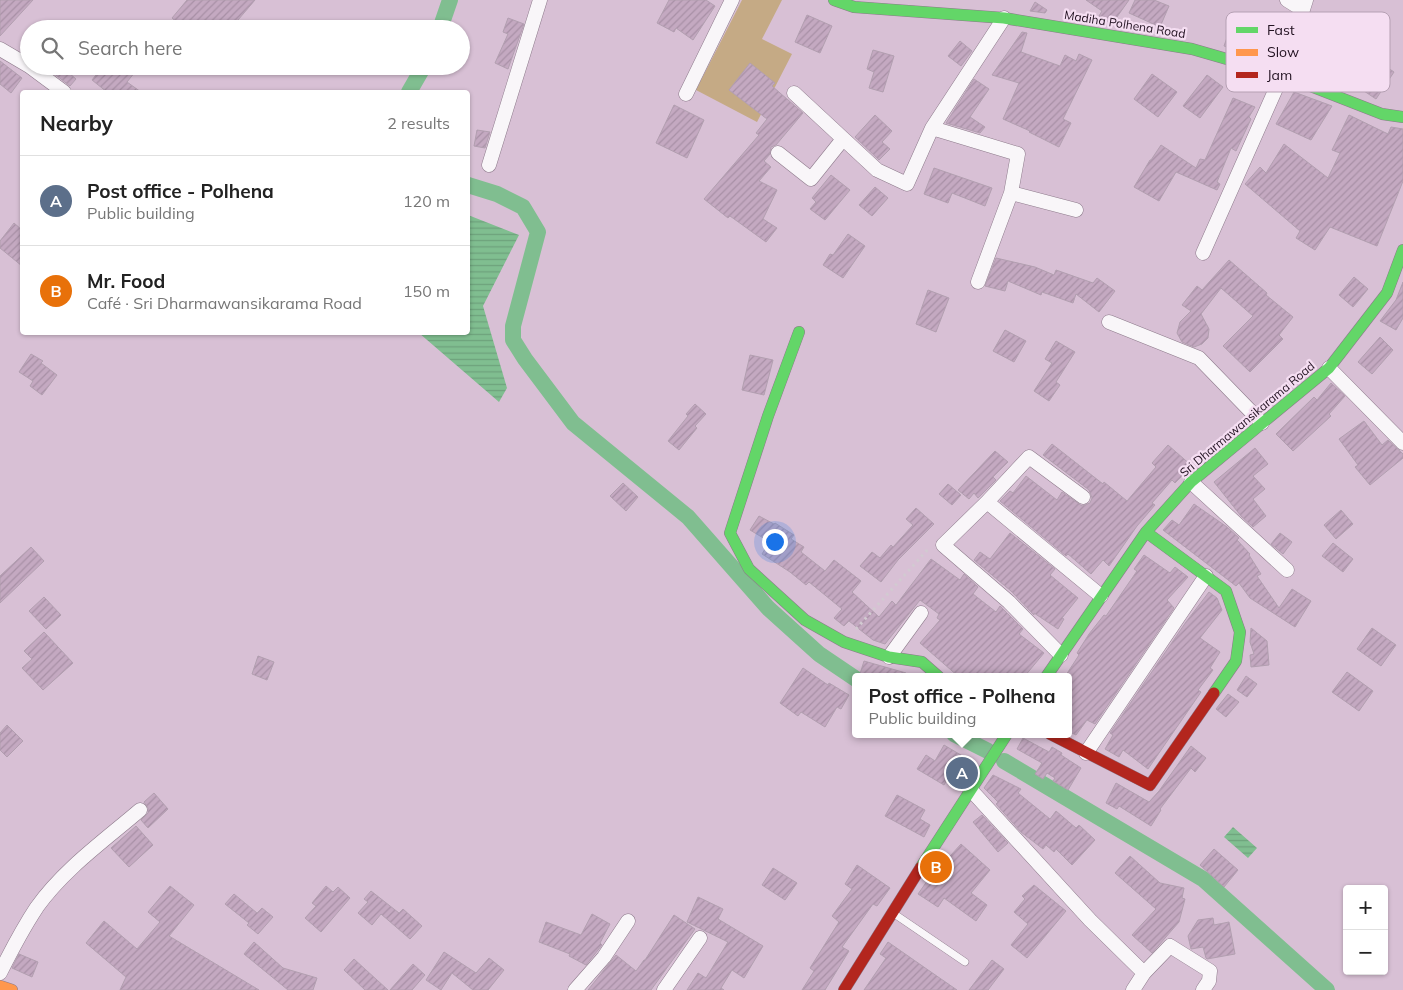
<!DOCTYPE html>
<html lang="en">
<head>
<meta charset="utf-8">
<style>
	body { margin:0; font-family:Mulish,sans-serif; background:#f2f2f2; color:#222 }
	.controls { position:absolute; right:15px; bottom:15px; display:grid; overflow:hidden; border-radius:5px; box-shadow:0 1px 4px #0004 }
	.controls button { width:45px; height:45px; display:grid; place-items:center; padding:0; border:0; border-bottom:1px solid #e0e0e0; background:#fff; color:#222; font:25px sans-serif }
	.you { position:absolute; left:774px; top:541px; width:18px; height:18px; margin:-12px; border:4px solid #fff; border-radius:50%; background:#1a73e8; box-shadow:0 0 0 8px #1a73e833 }
	.badge { display:grid; place-items:center; width:32px; height:32px; border-radius:50%; background:#614e5f; color:#fff; font-size:16px; font-weight:700 }
	.pin { position:absolute; translate:-50% -50%; border:2px solid #fff; box-shadow:0 1px 5px #0006 }
	.popup { position:absolute; left:852px; top:673px; width:220px; height:65px; box-sizing:border-box; display:grid; place-content:center; border-radius:5px; background:#fff; filter:drop-shadow(0 1px 4px #0005); font-size:16px; white-space:nowrap; color:#767676 }
	.popup b { font-size:19px; color:#222 }
	.popup::after { content:''; position:absolute; left:50%; top:100%; margin-left:-10px; border:10px solid transparent; border-top-color:#fff }
	.list { margin:0; padding:0; list-style:none }
	h2 { display:flex; justify-content:space-between; align-items:center; height:65px; margin:0; padding:0 20px; font-size:21px }
	h2 small { font-size:16px; font-weight:400; color:#767676 }
	.list li { display:grid; grid-template-columns:32px 1fr auto; gap:15px; align-items:center; box-sizing:border-box; height:90px; padding:0 20px; border-top:1px solid #e0e0e0 }
	.list b { display:block; font-size:19px; white-space:nowrap }
	.list p { margin:0; font-size:16px; white-space:nowrap; color:#767676 }
	.list em { font-size:16px; font-style:normal; color:#767676 }
	.icon { flex:none; width:28px; height:28px; fill:none; stroke:currentColor; stroke-width:2; stroke-linecap:round; stroke-linejoin:round }
	.map { position:relative; flex:none; width:1403px; height:990px; overflow:hidden }
	.search { position:absolute; background:#fff; box-shadow:0 1px 4px #0004; left:20px; top:20px; width:450px; height:55px; display:flex; align-items:center; gap:12px; box-sizing:border-box; padding:0 18px; border-radius:28px; color:#767676; font-size:19px }
	.panel { position:absolute; background:#fff; box-shadow:0 1px 4px #0004; left:20px; top:90px; width:450px; height:245px; border-radius:5px }
	.map>svg:first-child { display:block }
	.grass { fill:#c5aa85 }
	.water { fill:url(#water-rules) }
	.lines { fill:none; stroke-linecap:round; stroke-linejoin:round }
	.canal { stroke:#80be90; stroke-width:16 }
	.building { fill:url(#building-hatch); stroke:#b29fb0 }
	.lane-casing { stroke:#8d7a8b; stroke-width:8 }
	.street-casing { stroke:#8d7a8b; stroke-width:15 }
	.fast-casing { stroke:#8d7a8b; stroke-width:12 }
	.slow-casing { stroke:#8d7a8b; stroke-width:12 }
	.jam-casing { stroke:#8d7a8b; stroke-width:12 }
	.path { stroke:#d2cad1; stroke-width:3; stroke-dasharray:2.5 4; stroke-linecap:butt }
	.lane { stroke:#f9f6f9; stroke-width:7 }
	.street { stroke:#f9f6f9; stroke-width:14 }
	.fast { stroke:#63d668; stroke-width:11 }
	.slow { stroke:#ff974d; stroke-width:11 }
	.jam { stroke:#b3261e; stroke-width:11 }
	.labels { text-anchor:middle; dominant-baseline:central; stroke-width:4.5; stroke-linejoin:round; paint-order:stroke }
	.street-label { font-size:12px; fill:#211120; stroke:#f5def2 }
	.key { fill:#f5def2; stroke:#b5a0b3; stroke-width:1 }
	.key-label { font-size:14px; fill:#211120 }
</style>
</head>
<body>
<div class="map">
<svg width="1403" height="990" viewBox="0 0 1403 990">
	<defs>
		<pattern id="water-rules" width="6" height="5" patternUnits="userSpaceOnUse" patternTransform="scale(1.25)"><rect width="6" height="5" fill="#80be90"/><path d="M0 2.5h6" fill="none" stroke="#6ea27c"/></pattern>
		<pattern id="building-hatch" width="6" height="6" patternUnits="userSpaceOnUse" patternTransform="scale(1.25)"><rect width="6" height="6" fill="#c4a9c1"/><path d="M-1 1l2-2M0 6l6-6M5 7l2-2" fill="none" stroke="#a890a6"/></pattern>
	</defs>
	<rect width="100%" height="100%" fill="#d8c0d5"/>
	<path class="grass" d="M742,0H782L762,39L792,54L757,122L696,90Z"/>
	<path class="water" d="M468,215L519,235L483,306L507,388L499,402L419,333L468,332Z
		M1233,827L1257,848L1248,858L1224,837Z"/>
	<g class="lines">
		<path class="canal" d="M440,29L450,0
			M409,92L424,66
			M468,185L497,194L523,207L538,232L513,326V340L525,359L573,423L688,517L768,608L819,654L856,679
			M954,734L988,751
			M1004,761L1203,879L1327,990"/>
	</g>
	<path class="building" d="M0,0H33L0,36Z
		M187,0H255L238,20L249,29H185L172,18Z
		M669,0H706L715,6L693,40L676,28L674,32L657,23Z
		M1086,0H1129L1112,24L1099,16L1102,11Z
		M1135,0H1154L1169,6L1160,27L1129,13Z
		M1035,2L1047,10L1045,13L1030,11Z
		M807,15L832,26L820,53L795,42Z
		M508,18L524,24L508,69L495,63L508,34L503,32Z
		M1234,18L1269,30L1259,57L1224,46Z
		M1022,32L1027,33L1021,52L1060,66L1065,55L1076,61L1079,54L1092,60L1063,119L1071,123L1059,147L1029,132L1030,131L1003,119L1019,83L992,75Z
		M1323,37L1353,53L1357,47L1394,72L1376,99L1361,89L1365,80L1352,73L1348,80L1334,71L1329,81L1305,72Z
		M960,41L972,51L961,66L948,56Z
		M873,50L894,56L883,92L869,88L874,72L867,69Z
		M0,61L22,78L11,93L0,84Z
		M750,63L775,83L772,86L803,113L776,145L771,147L770,154L764,161L771,167L759,181L777,190L763,219L777,228L766,242L730,216L728,218L704,199L759,135L756,133L767,119L729,90Z
		M44,66H61L76,79L70,86Z
		M103,66H127L135,72L127,82L141,92H107L92,80Z
		M1152,74L1177,92L1158,117L1134,99Z
		M1207,75L1223,87L1200,118L1183,106Z
		M974,79L989,89L970,117L985,127L980,133L946,123Z
		M1294,92L1332,106L1311,140L1276,124Z
		M1233,98L1255,107L1249,117L1251,119L1236,151L1231,148L1217,182L1220,184L1217,190L1176,172L1159,201L1134,187L1150,160H1151L1161,145L1196,168L1200,159L1205,160Z
		M674,105L704,120L687,158L656,143Z
		M875,115L892,131L882,142L890,149L879,160L855,137Z
		M1349,115L1388,134L1391,127L1403,129V181L1377,246L1330,227L1315,250L1296,238L1300,231L1245,184L1260,167L1266,173L1284,144L1328,178L1340,153L1332,150Z
		M477,130L490,132L485,148L474,146Z
		M934,168L992,188L985,206L952,193L948,203L924,194Z
		M831,175L850,190L825,220L810,209L816,202L812,198Z
		M875,187L888,198L872,216L859,205Z
		M14,223L22,230V266L0,248V241Z
		M848,234L865,246L843,278L823,265L830,254L833,255Z
		M996,258L1035,267L1054,275L1056,270L1093,283L1097,278L1115,291L1099,312L1076,294L1073,303L1042,292L1041,295L1008,281L1005,291L985,286Z
		M1229,260L1267,293L1266,295L1293,317L1279,335L1283,339L1250,372L1223,346L1253,316L1221,288L1201,314L1209,329L1208,338L1202,344L1194,347L1182,342L1177,333L1180,322L1191,311L1182,305L1197,286L1202,290Z
		M1354,277L1368,289L1353,307L1339,295Z
		M1403,282V318L1396,330L1380,321L1396,300Z
		M928,290L949,298L936,332L916,324Z
		M1005,330L1026,341L1014,362L993,351Z
		M1380,337L1393,350L1372,374L1358,362Z
		M1056,341L1075,352L1056,382L1060,385L1049,401L1034,391L1052,363L1045,359Z
		M31,354L43,361L41,363L57,375L42,395L30,386L33,381L19,372Z
		M750,355L773,360L764,395L742,390Z
		M1331,383L1345,396L1329,414L1331,416L1293,451L1276,434L1314,397L1317,400Z
		M695,404L706,414L695,426L697,428L679,450L668,441L688,416L686,414Z
		M1364,421L1382,445L1388,440L1403,454V458L1370,485L1355,467L1358,465L1339,439Z
		M1052,444L1103,484L1104,482L1127,501L1156,467L1152,463L1168,445L1192,466L1175,483L1172,480L1152,503L1155,505L1137,526L1109,566L1103,560L1091,574L1068,554L1066,556L1000,501L1010,491L1013,493L1026,476L1057,500L1062,492L1082,506L1090,503L1092,498L1089,490L1043,455Z
		M1255,448L1268,464L1253,476L1265,489L1253,499L1266,516L1253,527L1241,516L1214,482Z
		M995,451L1008,462L993,477L996,480L978,498L974,493L969,499L958,490Z
		M623,483L638,497L626,511L610,496Z
		M948,484L961,495L952,505L939,494Z
		M1194,504L1227,527L1239,538L1237,540L1250,554L1249,555L1261,574L1257,576L1279,608L1292,589L1311,601L1295,627L1250,598L1239,583L1236,586L1163,530L1172,520L1179,525Z
		M916,508L934,524L898,560L881,582L860,566L872,552L880,558L891,545L893,547L913,525L906,519Z
		M1341,510L1353,524L1336,539L1324,525Z
		M759,516L774,524L775,523L794,535L791,539L804,547L801,552L825,571L834,560L861,581L852,592L879,617L892,601L896,605L931,559L960,580L964,574L978,587L973,594L996,612L1000,606L1023,629L1019,634L1044,653L1024,677H959L920,643L940,620L937,618L939,614L920,600L885,644L873,640L849,621L844,626L834,618L842,609L809,582L806,585L790,572L762,554L768,544L764,541L765,539L750,530Z
		M1010,533L1055,569L1050,575L1078,598L1062,618L1064,619L1058,629L1034,613V615L1011,591L974,560L980,552L990,559Z
		M1280,533L1292,542L1283,554L1271,544Z
		M1333,543L1353,559L1343,572L1322,556Z
		M31,547L44,561L0,603V576Z
		M1144,555L1170,573L1175,567L1188,577L1167,600L1174,608L1095,724L1087,720L1076,735L1068,731V676L1066,675L1079,655L1077,653L1089,634L1104,615L1106,616L1137,571L1134,569Z
		M1209,592L1217,598L1222,610L1200,638L1220,652L1210,668L1213,670L1198,690L1201,692L1148,769L1123,750L1119,757L1105,749L1113,735L1110,733L1186,622Z
		M44,597L61,615L46,629L29,611Z
		M1251,628L1267,641L1269,665L1251,667L1250,655L1254,654L1250,642Z
		M1372,628L1396,645L1381,666L1357,649Z
		M44,632L73,663L43,690L22,668L32,659L24,651Z
		M258,656L274,662L267,680L252,674Z
		M864,661L906,673V677H869L860,674Z
		M803,668L828,685L829,683L849,695L841,709L837,707L825,727L801,712L798,716L780,703Z
		M1347,672L1373,691L1359,711L1332,692Z
		M1246,676L1257,684L1247,697L1237,690Z
		M1228,694L1239,702L1226,717L1216,709Z
		M7,725L23,741L7,757L0,750V733Z
		M1023,738L1049,752L1052,747L1062,753L1061,755L1081,768L1068,790L1053,781L1055,778L1047,773L1043,779L1035,774L1042,763L1017,749Z
		M944,745L971,761L963,775L953,769L944,785L917,769L926,755L935,761Z
		M1191,746L1206,758L1195,772L1191,768L1160,809L1161,810L1151,826L1119,806L1117,809L1106,803L1116,783L1149,802L1159,791Z
		M993,775L1021,789L1018,793L1050,819L1056,811L1076,828L1079,825L1095,840L1072,865L1056,849L1054,852L1046,845L1043,849L1021,832L996,804L998,802L984,788Z
		M154,793L168,809L148,828L141,820L148,813V808L144,802Z
		M897,795L925,810L920,819L930,825L924,837L885,816Z
		M982,815L1008,843L998,852L973,822Z
		M136,826L153,845L129,867L111,848Z
		M961,844L990,870L971,893L987,905L976,921L944,898L938,907L918,894L930,877H931Z
		M1214,849L1238,870L1224,887L1200,865Z
		M1130,856L1160,883L1184,888L1182,898L1185,899L1179,922L1152,953L1132,935L1156,909L1115,873Z
		M857,865L890,888L877,906L873,904L842,947L849,951L825,990H802L814,971L810,968L839,922L832,916L852,889L845,884Z
		M773,868L797,883L785,900L762,885Z
		M1034,885L1066,911L1027,958L1011,945L1028,924L1014,912L1025,899L1022,896Z
		M170,886L194,905L169,936L259,990H120L126,977L86,943L104,921L137,949L160,922L148,912Z
		M326,886L333,892L338,887L350,898L321,932L305,918L316,906L312,903Z
		M371,891L399,913L403,909L422,926L410,939L381,914L372,925L358,913L368,902L364,899Z
		M234,894L257,913L262,908L273,917L258,934L247,925L249,923L225,904Z
		M698,897L723,909L718,919L763,946L744,978L732,970L721,988L724,990H687L698,973L706,978L728,942L687,922Z
		M592,914L610,924L600,943L602,945L586,965L569,956L570,954L539,942L546,922L581,935Z
		M674,915L695,929L651,990H588L616,955L636,971L644,960H645Z
		M1213,918L1214,925L1229,922L1235,954L1207,959L1206,958L1203,947L1191,949L1188,936L1198,920Z
		M254,942L283,968L317,978L313,990H288L244,954Z
		M888,942L931,972L957,990H864L886,958L880,954Z
		M444,952L476,973L489,958L504,970L488,990H473L452,973L441,990L426,980Z
		M19,954L38,962L32,977L12,968Z
		M354,959L388,990H365L344,970Z
		M992,960L1004,969L988,990H969Z
		M413,964L425,975L412,990H390Z"/>
	<g class="lines">
		<g class="lane-casing">
			<path id="lane" d="M893,913L965,962"/>
		</g>
		<g class="street-casing">
			<path id="street" d="M1287,0L1303,10
				M0,49L29,66
				M29,66L64,92
				M794,93L877,170L907,184L932,128L1004,18
				M686,94L732,0
				M932,128L1018,154L1011,193L978,282
				M778,153L811,179L843,139
				M489,165L540,0
				M1011,193L1076,210
				M1203,253L1282,75L1306,0
				M1109,322L1199,358L1262,423
				M1329,368L1403,443
				M1191,482L1287,570
				M987,502L1101,596
				M1061,655L1009,602L943,545L987,502L1029,457L1083,497
				M889,657L921,613
				M1086,753L1206,576
				M970,789L1090,920L1144,973
				M0,973C11,951 23,928 37,907C64,869 105,840 140,810
				M575,990L604,957L628,921
				M664,990L700,938
				M1133,990L1144,973L1170,946L1210,971L1209,981L1203,990"/>
		</g>
		<g class="fast-casing">
			<path id="fast" d="M834,0L854,7L1004,18L1192,49L1282,75L1382,114L1403,117
				M799,332L768,416L730,533L749,569L805,620L844,642L889,657L922,662L939,677
				M1146,532L1226,591L1240,632L1236,661L1214,693
				M1046,677L1146,532L1191,482L1329,368L1387,293L1403,250
				M921,867L1007,734"/>
		</g>
		<g class="slow-casing">
			<path id="slow" d="M0,986L12,990"/>
		</g>
		<g class="jam-casing">
			<path id="jam" d="M1050,734L1150,785L1214,693
				M844,990L921,867"/>
		</g>
		<path class="path" d="M856,629L929,548"/>
		<use href="#lane" class="lane"/>
		<use href="#street" class="street"/>
		<use href="#fast" class="fast"/>
		<use href="#slow" class="slow"/>
		<use href="#jam" class="jam"/>
	</g>
	<g class="labels">
		<g class="street-label">
			<text transform="translate(1125 24) rotate(9)">Madiha Polhena Road</text>
			<text transform="translate(1247 419) rotate(-40)">Sri Dharmawansikarama Road</text>
		</g>
	</g>
	<rect x="1226" y="12" width="164" height="80" rx="8" class="key"/>
	<rect x="1236" y="27" width="22" height="6" fill="#63d668"/>
	<rect x="1236" y="49" width="22" height="7" fill="#ff974d"/>
	<rect x="1236" y="72" width="22" height="6" fill="#b3261e"/>
	<g class="key-label">
		<text x="1267" y="35">Fast</text>
		<text x="1267" y="57">Slow</text>
		<text x="1267" y="80">Jam</text>
	</g>
</svg>
<div class="controls">
<button>+</button>
<button>−</button>
</div>
<div class="you"></div>
<div class="pin badge" style="left:962px;top:773px;background:#5c6f8a">A</div>
<div class="popup"><b>Post office - Polhena</b>Public building</div>
<div class="pin badge" style="left:936px;top:867px;background:#e8710a">B</div>
<div class="search"><svg class="icon" aria-label="search" viewBox="0 0 24 24"><circle cx="10" cy="10" r="6"/><path d="M15 15l6 6"/></svg>Search here</div>
<section class="panel">
<h2>Nearby<small>2 results</small></h2>
<ul class="list">
<li><span class="badge" style="background:#5c6f8a">A</span><div><b>Post office - Polhena</b><p>Public building</p></div><em>120 m</em></li>
<li><span class="badge" style="background:#e8710a">B</span><div><b>Mr. Food</b><p>Café · Sri Dharmawansikarama Road</p></div><em>150 m</em></li>
</ul>
</section>
</div>
</body>
</html>
